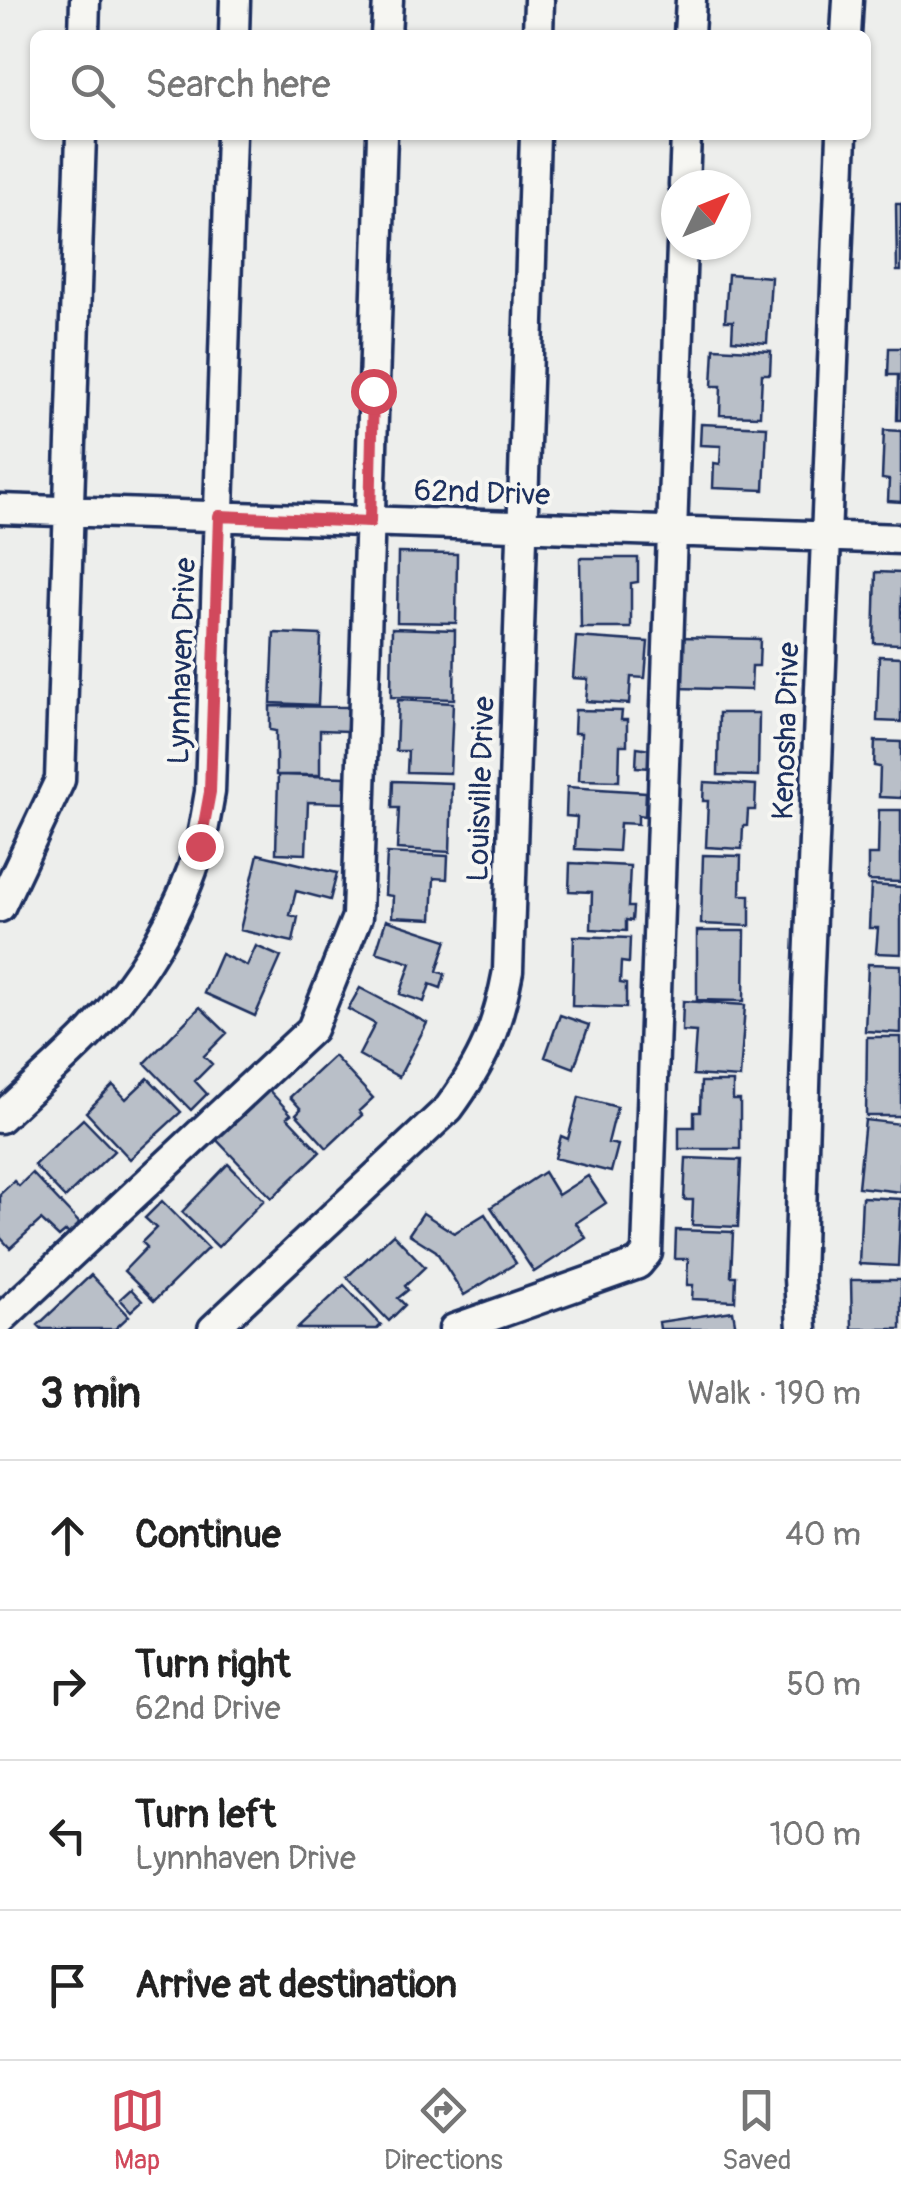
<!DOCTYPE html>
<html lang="en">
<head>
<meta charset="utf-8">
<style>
	body { margin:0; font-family:Pangolin,sans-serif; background:#f2f2f2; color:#222 }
	.compass { position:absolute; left:661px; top:170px; width:90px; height:90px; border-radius:50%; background:#fff; box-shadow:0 2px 8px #0004; rotate:47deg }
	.stop { position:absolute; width:30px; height:30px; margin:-22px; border:8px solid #d1495b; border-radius:50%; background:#fff }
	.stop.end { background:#d1495b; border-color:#fff; box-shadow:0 2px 10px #0008 }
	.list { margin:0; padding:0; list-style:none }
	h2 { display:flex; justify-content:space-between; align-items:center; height:130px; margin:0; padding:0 40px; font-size:42px }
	h2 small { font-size:32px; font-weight:400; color:#767676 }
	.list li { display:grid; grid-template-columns:65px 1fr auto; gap:30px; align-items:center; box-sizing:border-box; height:150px; padding:0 40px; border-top:2px solid #e0e0e0 }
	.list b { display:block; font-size:38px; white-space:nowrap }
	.list p { margin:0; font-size:32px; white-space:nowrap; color:#767676 }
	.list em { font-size:32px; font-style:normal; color:#767676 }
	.icon { flex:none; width:55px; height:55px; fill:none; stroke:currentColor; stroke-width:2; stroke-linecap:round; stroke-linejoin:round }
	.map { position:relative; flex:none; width:901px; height:1329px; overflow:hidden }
	.search { position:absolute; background:#fff; box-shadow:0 2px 8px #0004; left:30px; right:30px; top:30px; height:110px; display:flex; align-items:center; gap:25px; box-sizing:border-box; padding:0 35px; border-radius:15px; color:#767676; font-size:38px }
	.sheet { height:730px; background:#fff }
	nav { display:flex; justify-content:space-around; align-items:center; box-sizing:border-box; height:140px; border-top:2px solid #e0e0e0; background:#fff; font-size:28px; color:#767676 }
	nav a { display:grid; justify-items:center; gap:5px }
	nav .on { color:#d1495b }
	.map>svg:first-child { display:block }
	.building { fill:#b9bfc8; stroke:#1b2f5e; stroke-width:2.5 }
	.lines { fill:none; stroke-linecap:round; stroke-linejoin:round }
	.minor-casing { stroke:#1b2f5e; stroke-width:35 }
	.minor { stroke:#f6f6f2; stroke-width:28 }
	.route { stroke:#d1495b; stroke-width:12 }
	.labels { text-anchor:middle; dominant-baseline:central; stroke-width:8; stroke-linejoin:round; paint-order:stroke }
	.street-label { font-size:30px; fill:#1b2f5e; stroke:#f6f6f2 }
</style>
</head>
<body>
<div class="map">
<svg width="901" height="1329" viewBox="0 0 901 1329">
	<rect width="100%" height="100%" fill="#edeeec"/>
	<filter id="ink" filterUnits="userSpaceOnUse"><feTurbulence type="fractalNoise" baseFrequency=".01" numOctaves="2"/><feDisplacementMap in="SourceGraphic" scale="20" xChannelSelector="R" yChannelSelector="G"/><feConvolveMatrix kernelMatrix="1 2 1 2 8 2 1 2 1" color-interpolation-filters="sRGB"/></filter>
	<g filter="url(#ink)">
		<path class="building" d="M896,204H901V271H897Z
			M728,274L771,277L767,343L732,340L733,321H725Z
			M714,348L771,351L770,374H762L760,416L720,415L721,386H712Z
			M889,348H901V420H897L898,375H888Z
			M701,424L767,427L764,490L713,488L714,463L720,464L721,446L700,445Z
			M884,430L901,431V502L888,501L889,480L882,479Z
			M398,553L457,554L456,623L397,622Z
			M580,558H638V582L631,583V628H581Z
			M876,572L901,573V644L874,643Z
			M392,628L455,630L454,699L391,697Z
			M274,633L321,635L318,705L271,703Z
			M576,637L648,642L645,678L631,677L629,704L586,701L588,679L573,678Z
			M680,637L760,639L759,666H752L751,690L679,688Z
			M879,656L901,657V722L877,721Z
			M398,700L453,703L450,773L407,772L408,751H396Z
			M270,706L348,707V731L320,730V775H276V731L270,730Z
			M575,710L622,711L621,720H627V745H620L619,781L579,780L581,733H574Z
			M719,713H759L758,776L718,775Z
			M875,741L901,742V798L879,797L880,767L874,766Z
			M637,747L651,749V768L636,767Z
			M278,775L345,777L344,803L308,802L306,854L276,853Z
			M393,781L452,783L450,852L397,849L399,808H392Z
			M704,782L756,785L755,810H748L747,826H743L742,849L706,847L708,801H703Z
			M567,787L646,792L645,816L638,815V824L620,823L618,851L575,849L577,817L566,816Z
			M879,810H901V882L868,881V855H878Z
			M387,853L448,856L447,879L434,878L432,919L392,917L393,896L385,895Z
			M258,854L337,873L330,900L296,891L290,915L298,917L293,942L240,930Z
			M703,855L741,856L740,895H750V926L701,924Z
			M570,863L630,866L628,907H633L632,921L626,920V931L591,929L592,892L569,891Z
			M871,885L901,887V954L876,953L878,928H869Z
			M386,920L447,940L437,971L445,974L441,988L430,984L424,1002L400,994L411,963L376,952Z
			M697,931H745L744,1001L697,1000Z
			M574,936L630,938L629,963L621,962L620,983L626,984V1008L572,1006Z
			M256,946L281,957L255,1016L204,993L221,954L247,966Z
			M868,964L901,965V1033L865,1031Z
			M360,988L427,1023L399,1077L359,1055L375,1024L348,1009Z
			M683,1001L745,1005L740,1078L693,1075L696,1032L682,1031Z
			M200,1007L227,1033L204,1056L212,1064L195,1081L207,1094L191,1110L145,1063Z
			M560,1015L589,1025L574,1068L545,1057Z
			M867,1037H901V1116H866Z
			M334,1056L373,1098L359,1111L362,1115L327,1148L296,1114L301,1109L290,1097Z
			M148,1078L181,1112L130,1159L86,1112L113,1085L126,1099Z
			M701,1082H733V1100H740V1149H679V1127H694V1112H700Z
			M266,1087L291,1114L287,1117L320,1152L272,1198L214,1137Z
			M579,1097L617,1107L608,1143L618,1145L611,1172L555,1158L561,1136L568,1139Z
			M83,1119L114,1151L65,1198L34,1165Z
			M865,1120L901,1124V1192L858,1187Z
			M686,1158L741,1160L738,1227L692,1225L693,1200H684Z
			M228,1164L264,1200L218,1247L182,1212Z
			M544,1172L558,1195L588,1176L606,1203L576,1223L586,1238L534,1272L491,1207Z
			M32,1173L85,1229L73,1239L66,1231L59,1237L41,1220L10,1248L0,1237V1194L14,1181L19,1186Z
			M862,1197L901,1199L898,1266L859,1264Z
			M162,1201L208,1248L154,1301L124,1271L147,1247L142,1242L156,1228L145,1218Z
			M423,1213L454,1233L485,1214L516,1263L464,1295L436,1251L409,1234Z
			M676,1230L733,1232L731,1276H736L735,1301L692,1299L693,1285H687L688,1259H675Z
			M393,1234L425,1267L405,1286L408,1290L398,1298L405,1305L389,1321L347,1277Z
			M91,1275L129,1316L115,1329H42L38,1325Z
			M851,1280H901V1329H852Z
			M344,1285L381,1325L377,1329H297Z
			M131,1289L142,1301L131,1311L120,1299Z
			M733,1311L736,1329H660L659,1322Z"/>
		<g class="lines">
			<g class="minor-casing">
				<path id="minor" d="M84,35L85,0
					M234,35L235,0
					M386,35L388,0
					M538,35L539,0
					M689,35L691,0
					M846,35L848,0
					M684,185L686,135
					M0,509L901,539
					M0,907L60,780L81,135
					M0,1118C30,1089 62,1062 91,1032C140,980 181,914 200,845C204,828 207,809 210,792L231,135
					M0,1320L312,1029L357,917L382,135
					M213,1329L449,1108C484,1060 497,1029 508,971L535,135
					M454,1329L638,1264L647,1253L682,245
					M802,1329L799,1278L808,991L842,135"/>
			</g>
			<use href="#minor" class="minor"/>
		</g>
	</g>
	<g class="lines" filter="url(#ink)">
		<path class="route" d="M200,846L210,792L219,516L370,522L373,391"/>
	</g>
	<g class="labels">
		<g class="street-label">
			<text transform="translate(482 493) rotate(2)">62nd Drive</text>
			<text transform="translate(182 661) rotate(-88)">Lynnhaven Drive</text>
			<text transform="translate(786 731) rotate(-88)">Kenosha Drive</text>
			<text transform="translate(481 789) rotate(-88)">Louisville Drive</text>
		</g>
	</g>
</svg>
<svg class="compass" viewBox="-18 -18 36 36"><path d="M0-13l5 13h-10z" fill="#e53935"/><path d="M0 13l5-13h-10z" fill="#767676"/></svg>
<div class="stop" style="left:373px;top:391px"></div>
<div class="stop end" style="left:200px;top:846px"></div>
<div class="search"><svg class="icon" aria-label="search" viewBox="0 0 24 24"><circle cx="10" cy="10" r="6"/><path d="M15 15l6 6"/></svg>Search here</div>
</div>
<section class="sheet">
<h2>3 min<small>Walk · 190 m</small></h2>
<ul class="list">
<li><svg class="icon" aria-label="ahead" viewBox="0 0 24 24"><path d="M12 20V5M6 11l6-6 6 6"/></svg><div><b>Continue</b></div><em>40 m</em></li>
<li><svg class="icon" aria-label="right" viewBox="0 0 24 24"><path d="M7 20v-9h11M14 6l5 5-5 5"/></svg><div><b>Turn right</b><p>62nd Drive</p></div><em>50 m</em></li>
<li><svg class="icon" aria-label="left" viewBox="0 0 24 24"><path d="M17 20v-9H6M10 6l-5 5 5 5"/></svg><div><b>Turn left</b><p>Lynnhaven Drive</p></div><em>100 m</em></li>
<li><svg class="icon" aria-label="arrive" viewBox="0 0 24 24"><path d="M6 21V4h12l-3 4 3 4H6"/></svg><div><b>Arrive at destination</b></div></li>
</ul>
</section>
<nav>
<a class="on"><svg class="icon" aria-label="map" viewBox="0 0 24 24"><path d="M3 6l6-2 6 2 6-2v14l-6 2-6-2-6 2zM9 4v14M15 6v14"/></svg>Map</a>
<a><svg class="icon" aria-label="directions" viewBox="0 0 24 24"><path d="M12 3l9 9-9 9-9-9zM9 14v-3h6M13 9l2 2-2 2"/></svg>Directions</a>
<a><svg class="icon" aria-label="saved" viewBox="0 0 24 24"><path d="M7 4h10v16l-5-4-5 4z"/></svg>Saved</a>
</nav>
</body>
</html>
